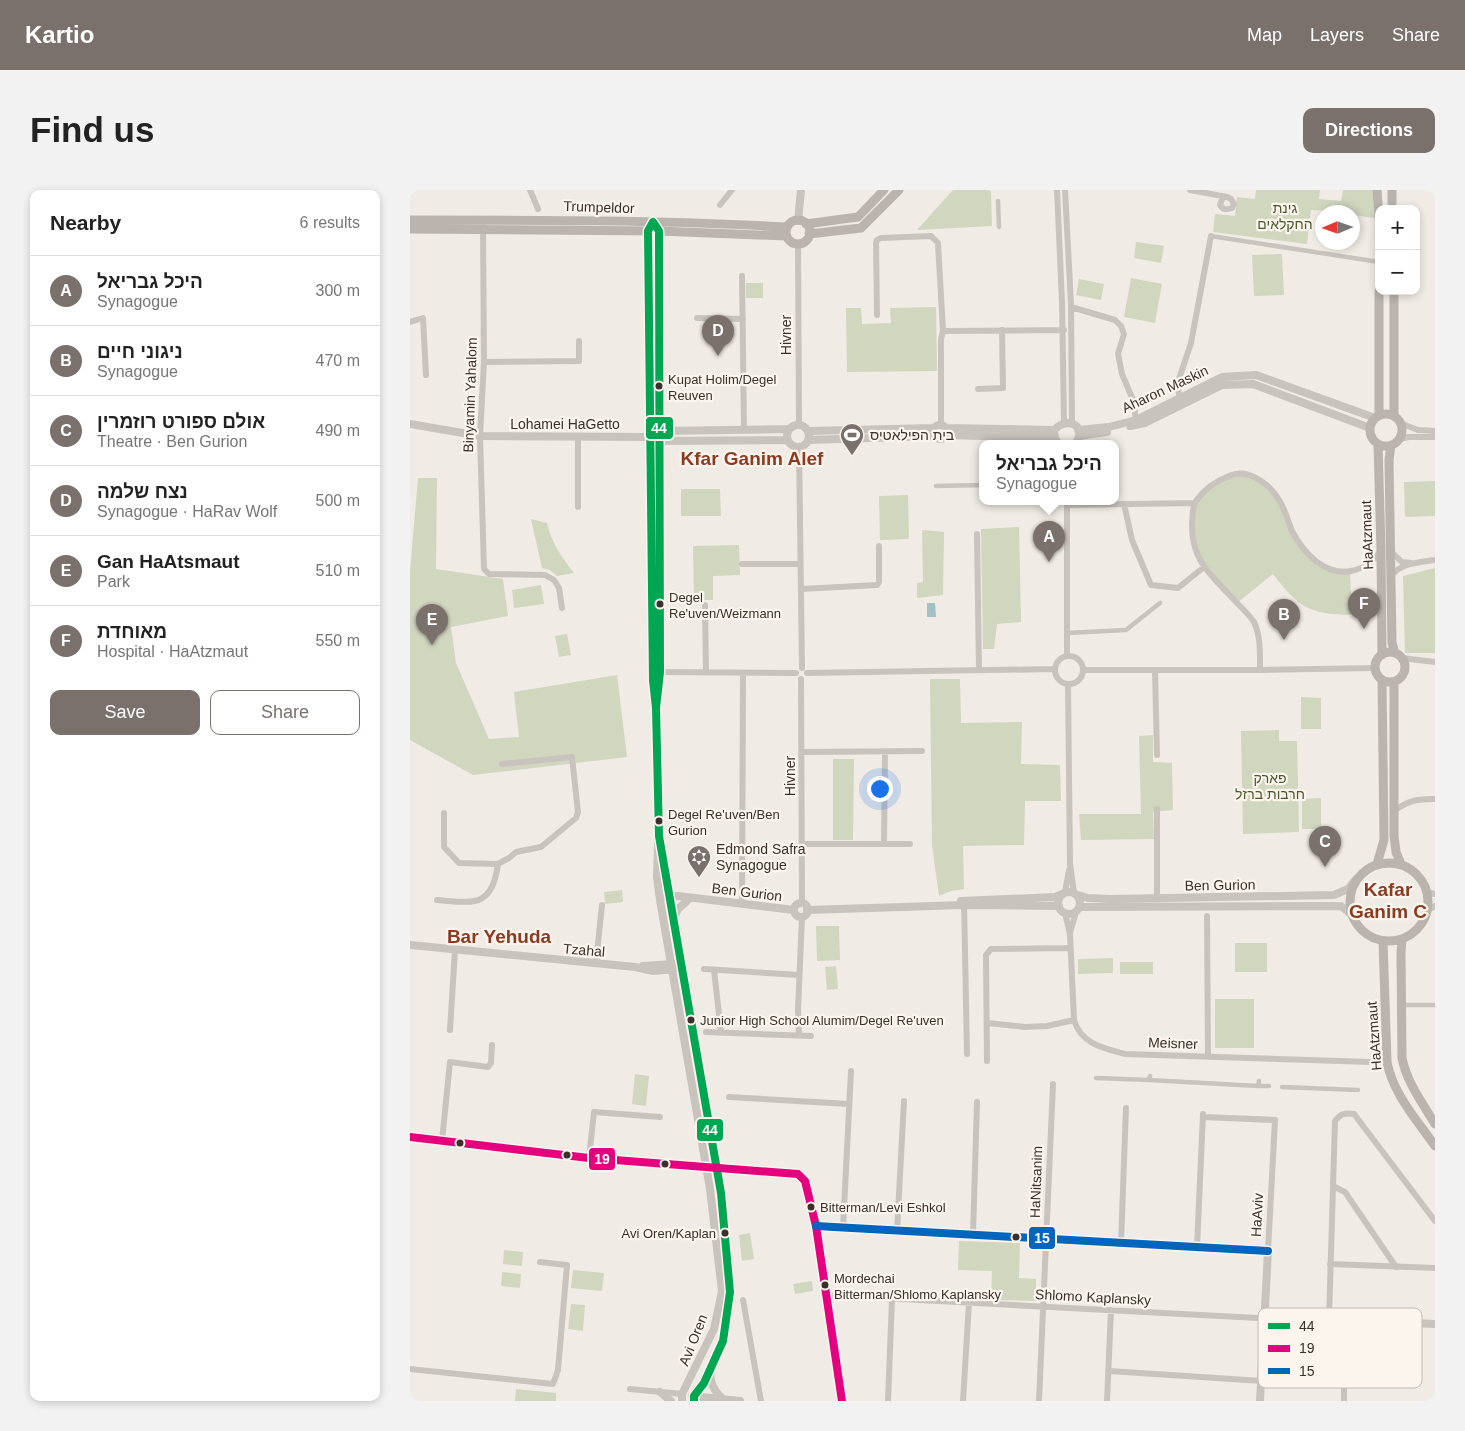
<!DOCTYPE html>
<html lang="en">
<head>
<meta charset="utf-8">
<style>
	body { margin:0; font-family:Arial,"Noto Sans Hebrew",sans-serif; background:#f2f2f2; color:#222 }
	.controls { position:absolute; right:15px; top:15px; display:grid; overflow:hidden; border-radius:10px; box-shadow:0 2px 8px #0003 }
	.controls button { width:45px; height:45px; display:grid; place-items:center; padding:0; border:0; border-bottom:1px solid #e0e0e0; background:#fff; color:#222; font:25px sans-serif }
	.compass { position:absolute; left:905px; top:15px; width:45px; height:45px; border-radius:50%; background:#fff; box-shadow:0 2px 8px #0003; rotate:268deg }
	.you { position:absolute; left:469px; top:598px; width:18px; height:18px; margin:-12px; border:4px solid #fff; border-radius:50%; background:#1a73e8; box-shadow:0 0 0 8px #1a73e833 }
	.badge { display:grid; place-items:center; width:32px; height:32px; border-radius:50%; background:#7a716c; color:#fff; font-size:16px; font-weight:700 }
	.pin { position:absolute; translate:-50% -41px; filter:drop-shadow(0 1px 2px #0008) }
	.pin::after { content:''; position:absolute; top:26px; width:18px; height:15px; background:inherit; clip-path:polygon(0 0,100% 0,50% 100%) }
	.popup { position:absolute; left:569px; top:250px; width:140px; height:65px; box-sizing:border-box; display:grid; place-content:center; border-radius:10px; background:#fff; filter:drop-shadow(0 1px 4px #0005); font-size:16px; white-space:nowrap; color:#767676 }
	.popup b { font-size:19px; color:#222 }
	.popup::after { content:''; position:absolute; left:50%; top:100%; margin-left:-10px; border:10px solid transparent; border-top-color:#fff }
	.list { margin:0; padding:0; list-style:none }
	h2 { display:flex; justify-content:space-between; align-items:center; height:65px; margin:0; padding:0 20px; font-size:21px }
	h2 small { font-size:16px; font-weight:400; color:#767676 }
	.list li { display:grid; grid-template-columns:32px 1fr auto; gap:15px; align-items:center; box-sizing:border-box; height:70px; padding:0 20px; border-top:1px solid #e0e0e0 }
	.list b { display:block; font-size:19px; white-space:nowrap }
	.list p { margin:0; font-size:16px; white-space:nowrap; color:#767676 }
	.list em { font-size:16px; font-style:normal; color:#767676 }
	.actions { display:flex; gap:10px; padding:15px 20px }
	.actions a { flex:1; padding:11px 0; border:1px solid #7a716c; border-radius:10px; text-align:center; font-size:18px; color:#7a716c }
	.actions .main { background:#7a716c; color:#fff }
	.map { position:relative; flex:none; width:1025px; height:1211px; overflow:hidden; border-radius:10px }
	header { display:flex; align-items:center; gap:30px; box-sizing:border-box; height:70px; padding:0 25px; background:#7a716c; color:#fff }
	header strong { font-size:24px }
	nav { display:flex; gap:28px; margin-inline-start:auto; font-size:18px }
	.intro { display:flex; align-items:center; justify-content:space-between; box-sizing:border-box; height:120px; padding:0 30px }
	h1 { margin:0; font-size:35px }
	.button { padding:12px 22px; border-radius:10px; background:#7a716c; color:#fff; font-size:18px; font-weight:700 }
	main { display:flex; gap:30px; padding:0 30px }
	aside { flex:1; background:#fff; border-radius:10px; box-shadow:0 2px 8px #0003 }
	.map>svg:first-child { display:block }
	.green { fill:#d1d6bf }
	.water { fill:#a1c2c1 }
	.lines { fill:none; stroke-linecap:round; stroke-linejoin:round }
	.pedestrian { stroke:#c9c3be; stroke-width:4.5 }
	.minor { stroke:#c9c3be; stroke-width:6 }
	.tertiary { stroke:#c9c3be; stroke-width:8 }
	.secondary { stroke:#bab3ae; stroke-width:9 }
	.bus-1-casing { stroke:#fbf5ee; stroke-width:11 }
	.bus-2-casing { stroke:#fbf5ee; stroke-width:11 }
	.bus-3-casing { stroke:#fbf5ee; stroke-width:11 }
	.bus-1 { stroke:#00a651; stroke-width:8 }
	.bus-2 { stroke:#e5007d; stroke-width:8 }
	.bus-3 { stroke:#0065bd; stroke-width:8 }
	.bus-dot { fill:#3b302b; stroke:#fbf5ee; stroke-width:2 }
	.labels { text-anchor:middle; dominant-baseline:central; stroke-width:4.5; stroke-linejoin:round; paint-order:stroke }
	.bus-label { font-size:13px; fill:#3b302b; stroke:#fbf5ee; text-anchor:start }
	.street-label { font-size:14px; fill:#3b302b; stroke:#fbf5ee }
	.park-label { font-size:14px; fill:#4a5a2e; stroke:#fbf5ee }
	.poi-label { font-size:14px; fill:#3b302b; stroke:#fbf5ee; text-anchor:start }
	.district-label { font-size:19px; font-weight:bold; fill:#8c3b22; stroke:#fbf5ee }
	.key { fill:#fbf5ee; stroke:#c1bab4; stroke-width:1 }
	.key-label { font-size:14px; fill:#3b302b }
	.line-badge { stroke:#fbf5ee; stroke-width:2 }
	.badge-label { font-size:14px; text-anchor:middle; font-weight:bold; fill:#fff }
</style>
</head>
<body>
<header>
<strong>Kartio</strong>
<nav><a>Map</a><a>Layers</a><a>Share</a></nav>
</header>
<div class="intro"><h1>Find us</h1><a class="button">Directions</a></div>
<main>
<aside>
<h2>Nearby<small>6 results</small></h2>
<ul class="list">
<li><span class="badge">A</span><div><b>היכל גבריאל</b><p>Synagogue</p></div><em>300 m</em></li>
<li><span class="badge">B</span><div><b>ניגוני חיים</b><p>Synagogue</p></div><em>470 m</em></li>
<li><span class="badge">C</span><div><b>אולם ספורט רוזמרין</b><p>Theatre · Ben Gurion</p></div><em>490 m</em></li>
<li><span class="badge">D</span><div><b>נצח שלמה</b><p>Synagogue · HaRav Wolf</p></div><em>500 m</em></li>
<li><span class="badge">E</span><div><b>Gan HaAtsmaut</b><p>Park</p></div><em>510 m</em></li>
<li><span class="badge">F</span><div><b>מאוחדת</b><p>Hospital · HaAtzmaut</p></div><em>550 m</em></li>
</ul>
<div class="actions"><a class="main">Save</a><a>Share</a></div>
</aside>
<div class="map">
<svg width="1025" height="1211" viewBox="0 0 1025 1211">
	<rect width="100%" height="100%" fill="#f0ebe5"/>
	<path class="green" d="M543,0H579L581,2L582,36L507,40Z
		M846,0H910L909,9L931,11L933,0H963L964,28L943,25L942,22L901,20L897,54L803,42L805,24L825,26L827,7L845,9Z
		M726,52L754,56L751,73L724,68Z
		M872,64L874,105L844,106L842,65Z
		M721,88L752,94L745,133L714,127Z
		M669,89L694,94L691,110L666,105Z
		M336,93H353V108H336Z
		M526,117L527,181L437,182L436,118H451L452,134L481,133L480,118Z
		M826,283L860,297L883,341L910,374L940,381L941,408L947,410L945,419L941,418V425C899,424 889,418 863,384L827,413L788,368L783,324L792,304Z
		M8,288H27L26,379L93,389L98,426L41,437L46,473L79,549L109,547L104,502L207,485L217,567L63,585L0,550V381Z
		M1025,291V326L995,327L994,292Z
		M271,299H310L311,326H271Z
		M498,305L499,349L470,350L469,306Z
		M121,329L137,333C141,352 152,368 164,383L147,386L140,380L132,378Z
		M609,337L611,432L587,434L584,459H573L571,339Z
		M512,340L534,342L533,405L507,408V393L513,392Z
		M329,355L330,385L303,386V410H284L283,356Z
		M1025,378V463H995L993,386Z
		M131,395L134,414L104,418L102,400Z
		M157,444L161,465L149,467L145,446Z
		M520,489H550L551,533L612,532L611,574L650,575L651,611H615L614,655L553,656L554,699L541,701L529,706L522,655Z
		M891,507L911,508V539H891Z
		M869,540V551H887L889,642L833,644L831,541Z
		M743,545V572L762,573L763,620L743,622L744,649L671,650L669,624H731L729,546Z
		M423,569H444L443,650H423Z
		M911,608V639H892V609Z
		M212,700L213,712L195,714L194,702Z
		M406,736H429L430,770L407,771Z
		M825,753H857V782H825Z
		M703,768V783L668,784V769Z
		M710,772H743V784H710Z
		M426,776L428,799L417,800L415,777Z
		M805,809H844V858H805Z
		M225,884L239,886L236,916L222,914Z
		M340,1043L344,1069L332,1071L329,1045Z
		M549,1051L610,1053L609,1088L626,1089V1111L581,1110L582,1081L548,1080Z
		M94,1060L113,1062L112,1076L93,1074Z
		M163,1080L194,1083L192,1101L161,1098Z
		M92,1082L111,1084L110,1098L91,1096Z
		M402,1091L403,1101L385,1104L383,1094Z
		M161,1114L175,1115L173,1141L158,1139Z
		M106,1199L146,1203V1211H105Z"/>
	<path class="water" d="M517,413H525L526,427H517Z"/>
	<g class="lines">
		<path class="pedestrian" d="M588,11L589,37
			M801,46L969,72
			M526,296L573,295
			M657,443L716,440L750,413
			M996,815H1025
			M740,886L739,890L848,896L849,891
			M686,888L739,890
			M848,896H859
			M872,897L948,900"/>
		<path class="minor" d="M120,0L128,19
			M647,0L652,112L654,233
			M655,0L661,114L662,233
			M780,0L817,7L821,9L824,14L822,18C816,20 813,20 810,15L813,7
			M310,15L322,0
			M73,37L74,172L70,246L74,379L79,384L135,385L144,390L149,398L152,418
			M388,54L389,235
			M332,86L334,240
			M661,117L705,130L711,136L714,144L708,164L712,184L723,210L726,230
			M467,125L466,53L467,50L471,48L521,46L528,53L533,141L531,149V235
			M287,128L333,129
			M0,132L13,128L16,185
			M533,141L654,140
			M74,172L169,171V151
			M568,199L593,198L592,140
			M770,208L767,195L781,153L801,46
			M990,233L1008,240L1025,241
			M168,247V317
			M989,249L999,247H1025
			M389,257L392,478
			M714,314L722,350L741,395L768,398L794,377
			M657,315L785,313
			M567,344L569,480
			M981,362L992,372L1001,373
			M332,374H390
			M981,387C988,373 1011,372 1025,370
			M391,399L467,395L469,392V356
			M295,415L296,483
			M657,466V311
			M645 480a14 14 0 1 1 28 0a14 14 0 1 1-28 0Z
			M992,468L1025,472
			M673,480H850L965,478
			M745,480L747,565
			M850,480C850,464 851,447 844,432C840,426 834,420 829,415C804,387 781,374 782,333C783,326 782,316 786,311C794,299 806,291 819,286C828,282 835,283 844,287C855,292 863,300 869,310C875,319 878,331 882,341C893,362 914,386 941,381C955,378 963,373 970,361
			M247,482L386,483
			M397,483L645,479
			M391,489L392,713
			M658,494L660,674L664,703
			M392,562L512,561
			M747,619V708
			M984,621C999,610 1007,609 1025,609
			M34,623V657L49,673L88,674L99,668L106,662L131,657L166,628L168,622L162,567L92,574
			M392,654H500
			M474,654L475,562
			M655,702L659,680
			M1017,702L1025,704
			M27,710C64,713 82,718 88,674
			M554,710L557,864
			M332,714L333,484
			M1018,720L1025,716
			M655,723L660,744L664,830C671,854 693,858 715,864L961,872H969L977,865
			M797,726L798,866
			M660,743L666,722
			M186,773L192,715
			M294,779L389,785
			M304,780L311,842
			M578,833L615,837L637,836L664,830
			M40,840L45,760
			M296,842L401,846
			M389,845L388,820L392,727
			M577,871L576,765L581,759L660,758
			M319,907L439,914
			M793,927L865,930L858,1061
			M32,951L40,872L78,877L81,873L82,855
			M179,968L184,922L250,927
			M923,996L935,1002L986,1077
			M433,1038L441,881
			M487,1041L494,911
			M563,1045L567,912
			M711,1053L716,918
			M787,1057L793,924
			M920,1074L1025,1078
			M415,1105L923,1132
			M333,1110L351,1211
			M919,1129L925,931C931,923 935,923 944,924L1025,1031
			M0,1179L143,1194L148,1180L157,1075L130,1072
			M699,1181L852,1191L962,1193
			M220,1199L272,1204
			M478,1211L482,1109
			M553,1211L559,1113
			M629,1211L643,894
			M697,1211L701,1120
			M934,1211V1192"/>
		<path class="tertiary" d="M388,31L391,0
			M240,37L238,41L243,490L246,518L249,646L311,1003L320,1102L313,1151L294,1193L284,1206V1211
			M0,234L70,246L240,247L250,251L378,250
			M523 242a7 7 0 1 1 14 0a7 7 0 1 1-14 0Z
			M377 246a11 11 0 1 1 22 0a11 11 0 1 1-22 0Z
			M720,236L735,233L812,195L843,194L960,238
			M536,238L644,240
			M668,240L699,237L726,230L812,187L846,185L965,228
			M398,241L523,238
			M246,244L250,241L379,239
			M536,245L645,248
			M669,246L697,242
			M398,250L523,246
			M648,253L645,248L644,240C659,225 677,237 666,253
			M246,518L250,482L249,41L246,37
			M248,654L247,687L250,710L300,999L312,1101L304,1139L272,1204V1211
			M648 713a11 11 0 1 1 22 0a11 11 0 1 1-22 0Z
			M668,705L678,708L702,709L924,705L938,699L946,689
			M256,707L268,706L384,720
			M551,711L645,707L652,704
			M384 720a7 7 0 1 1 14 0a7 7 0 1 1-14 0Z
			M670,717L931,716L942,725
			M397,720L554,715L649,716
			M264,728L268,719L277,711
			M0,755L225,777L243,781L264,779
			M233,776L263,774
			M0,947L179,968L388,984L395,991L406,1036L432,1211
			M406,1036L858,1061L850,1211
			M919,1129L1025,1134
			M300,1182C301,1195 304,1201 314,1210
			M250,1202L261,1211
			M282,1206L330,1211"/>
		<path class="secondary" d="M967,0L969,28
			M982,0V19
			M0,30C126,30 252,30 377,37
			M376 42a12 12 0 1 1 24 0a12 12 0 1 1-24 0Z
			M396,34L448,27L474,0
			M0,39L249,41L376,46
			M399,44L451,38L489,0
			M969,101V225
			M960 240a16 16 0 1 1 32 0a16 16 0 1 1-32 0Z
			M984,226V101
			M968,254L971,360L972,465
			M981,255L979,270L982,453L985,463
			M965 477a15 15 0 1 1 30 0a15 15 0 1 1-30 0Z
			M984,492V646L986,662L991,674
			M940 712a39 39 0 1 1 78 0a39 39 0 1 1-78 0Z
			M967,674L974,650L972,490
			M992,749L991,762L992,868C997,893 1012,912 1025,934
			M973,751L977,872C983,904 1007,930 1025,956"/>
		<g class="bus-1-casing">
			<path id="bus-1" d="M246,518L250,482L249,41L243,32L238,41L243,490L246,518L249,646L311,1003L320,1102L313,1151L294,1193L284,1206V1211"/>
		</g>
		<g class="bus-2-casing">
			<path id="bus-2" d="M0,947L179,968L388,984L395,991L406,1036L432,1211"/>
		</g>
		<g class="bus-3-casing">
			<path id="bus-3" d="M406,1036L858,1061"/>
		</g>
		<use href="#bus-1" class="bus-1"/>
		<use href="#bus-2" class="bus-2"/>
		<use href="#bus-3" class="bus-3"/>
	</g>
	<defs>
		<g id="stadium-pin" transform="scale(1.25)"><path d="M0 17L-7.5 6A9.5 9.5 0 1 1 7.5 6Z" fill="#7a716c" stroke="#fbf5ee"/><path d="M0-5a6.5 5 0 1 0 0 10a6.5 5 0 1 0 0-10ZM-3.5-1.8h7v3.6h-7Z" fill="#fff"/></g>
		<g id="synagogue-pin" transform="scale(1.25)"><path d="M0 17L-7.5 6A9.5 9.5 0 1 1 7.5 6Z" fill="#7a716c" stroke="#fbf5ee"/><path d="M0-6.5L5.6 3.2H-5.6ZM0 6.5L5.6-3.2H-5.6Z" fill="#fff"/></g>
	</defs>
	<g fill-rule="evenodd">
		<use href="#stadium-pin" x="442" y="245"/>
		<use href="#synagogue-pin" x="289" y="667"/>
	</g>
	<g class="bus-dot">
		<circle cx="249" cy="196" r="4.5"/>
		<circle cx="250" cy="414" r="4.5"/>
		<circle cx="249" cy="631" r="4.5"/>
		<circle cx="281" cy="830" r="4.5"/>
		<circle cx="50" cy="953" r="4.5"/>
		<circle cx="157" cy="965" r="4.5"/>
		<circle cx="255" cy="974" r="4.5"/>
		<circle cx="401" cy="1017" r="4.5"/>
		<circle cx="315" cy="1043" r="4.5"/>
		<circle cx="606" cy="1047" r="4.5"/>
		<circle cx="415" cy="1095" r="4.5"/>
	</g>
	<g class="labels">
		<g class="bus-label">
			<text x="258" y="189">Kupat Holim/Degel<tspan x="258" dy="16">Reuven</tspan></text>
			<text x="259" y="407">Degel<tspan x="259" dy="16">Re'uven/Weizmann</tspan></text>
			<text x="258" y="624">Degel Re'uven/Ben<tspan x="258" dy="16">Gurion</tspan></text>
			<text x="290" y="830">Junior High School Alumim/Degel Re'uven</text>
			<text x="410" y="1017">Bitterman/Levi Eshkol</text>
			<text x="306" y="1043" text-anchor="end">Avi Oren/Kaplan</text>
			<text x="424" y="1088">Mordechai<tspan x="424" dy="16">Bitterman/Shlomo Kaplansky</tspan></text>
		</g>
		<g class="street-label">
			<text transform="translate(189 17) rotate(2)">Trumpeldor</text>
			<text transform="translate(376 145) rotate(-90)">Hivner</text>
			<text transform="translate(755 199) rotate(-25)">Aharon Maskin</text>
			<text transform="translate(60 205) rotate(-88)">Binyamin Yahalom</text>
			<text x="155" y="234">Lohamei HaGetto</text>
			<text transform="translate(957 345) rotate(-92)">HaAtzmaut</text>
			<text transform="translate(380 586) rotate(-90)">Hivner</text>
			<text transform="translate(810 695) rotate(-1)">Ben Gurion</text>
			<text transform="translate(337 702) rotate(7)">Ben Gurion</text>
			<text transform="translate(174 760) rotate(5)">Tzahal</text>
			<text transform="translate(964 846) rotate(-94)">HaAtzmaut</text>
			<text transform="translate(763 853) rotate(2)">Meisner</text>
			<text transform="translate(626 992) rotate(-88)">HaNitsanim</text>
			<text transform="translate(847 1025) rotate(-87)">HaAviv</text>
			<text transform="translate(683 1107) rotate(3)">Shlomo Kaplansky</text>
			<text transform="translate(283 1150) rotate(-68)">Avi Oren</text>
		</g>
		<g class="park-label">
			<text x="875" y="18">גינת<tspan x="875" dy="16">החקלאים</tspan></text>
			<text x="860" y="588">פארק<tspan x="860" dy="16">חרבות ברזל</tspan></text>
		</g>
		<g class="poi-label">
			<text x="460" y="245">בית הפילאטיס</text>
			<text x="306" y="659">Edmond Safra<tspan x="306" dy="16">Synagogue</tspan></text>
		</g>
		<g class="district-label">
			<text x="342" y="268">Kfar Ganim Alef</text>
			<text x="978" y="699">Kafar<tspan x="978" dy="22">Ganim C</tspan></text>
			<text x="89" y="746">Bar Yehuda</text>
		</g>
	</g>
	<rect x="848" y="1118" width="164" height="80" rx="8" class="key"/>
	<rect x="858" y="1133" width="22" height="6" fill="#00a651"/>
	<rect x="858" y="1155" width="22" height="7" fill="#e5007d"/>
	<rect x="858" y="1178" width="22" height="6" fill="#0065bd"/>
	<g class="key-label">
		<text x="889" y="1141">44</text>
		<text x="889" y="1163">19</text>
		<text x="889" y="1186">15</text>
	</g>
	<g class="line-badge">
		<rect x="235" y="226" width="29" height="24" rx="5" fill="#00a651"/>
		<rect x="286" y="928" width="28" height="24" rx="5" fill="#00a651"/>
		<rect x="178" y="957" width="28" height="24" rx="5" fill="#e5007d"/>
		<rect x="618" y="1036" width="28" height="24" rx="5" fill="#0065bd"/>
	</g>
	<g class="badge-label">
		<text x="249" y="243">44</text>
		<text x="300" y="945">44</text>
		<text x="192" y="974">19</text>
		<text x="632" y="1053">15</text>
	</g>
</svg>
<div class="controls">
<button>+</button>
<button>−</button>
</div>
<svg class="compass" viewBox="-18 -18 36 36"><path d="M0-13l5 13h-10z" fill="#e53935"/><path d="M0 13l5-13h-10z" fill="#767676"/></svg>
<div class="you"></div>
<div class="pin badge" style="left:639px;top:372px">A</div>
<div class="popup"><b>היכל גבריאל</b>Synagogue</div>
<div class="pin badge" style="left:874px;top:450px">B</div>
<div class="pin badge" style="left:915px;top:677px">C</div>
<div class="pin badge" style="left:308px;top:166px">D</div>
<div class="pin badge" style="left:22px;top:455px">E</div>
<div class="pin badge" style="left:954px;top:439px">F</div>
</div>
</main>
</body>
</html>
